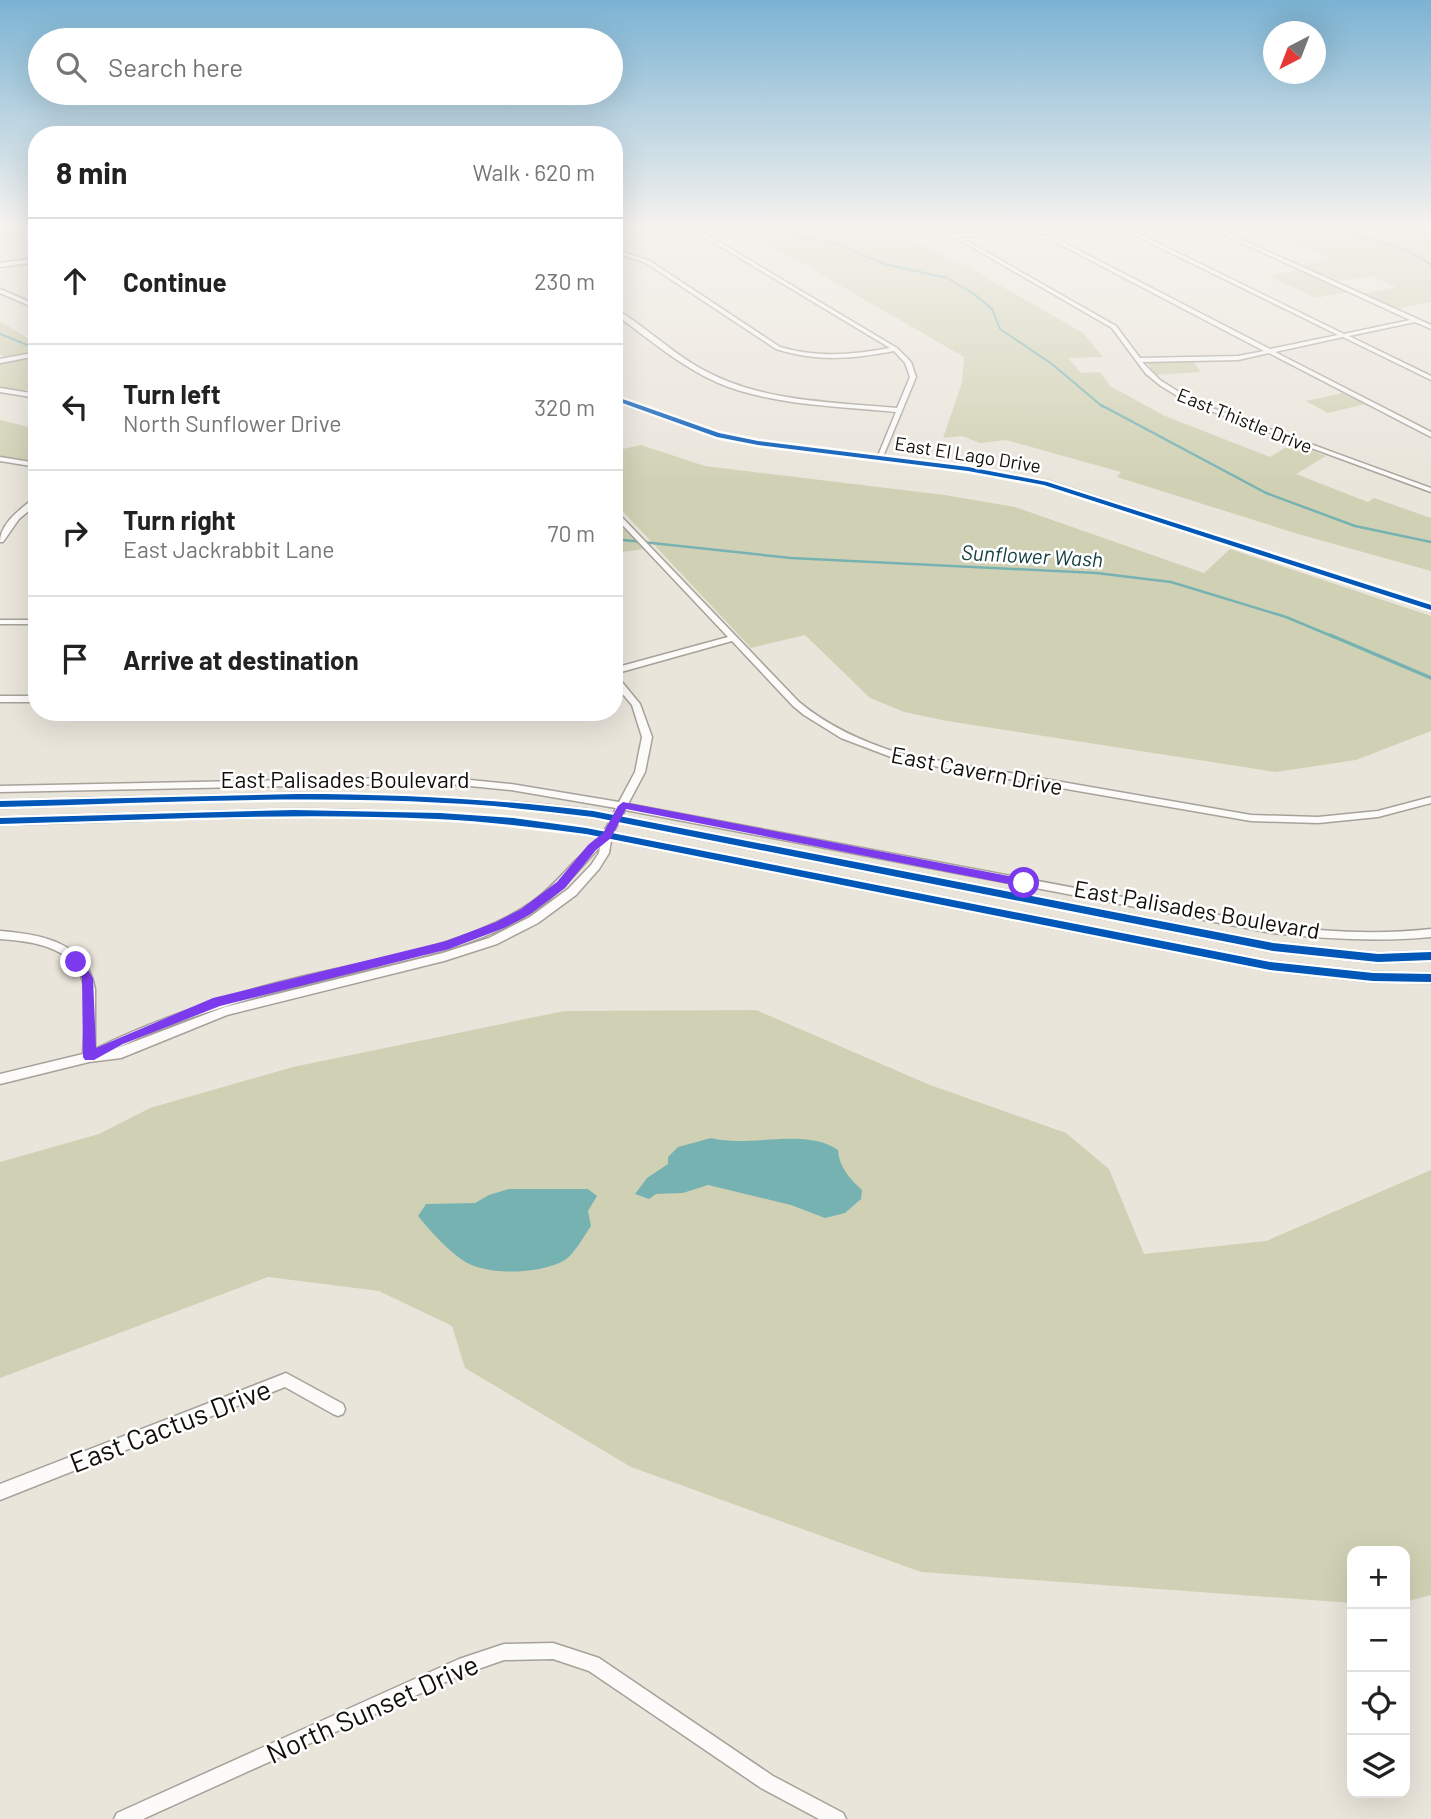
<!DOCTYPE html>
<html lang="en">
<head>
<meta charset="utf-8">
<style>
	body { margin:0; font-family:Barlow,sans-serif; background:#f2f2f2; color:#222 }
	.controls { position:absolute; right:21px; bottom:21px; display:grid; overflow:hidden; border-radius:14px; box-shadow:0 7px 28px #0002 }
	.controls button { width:63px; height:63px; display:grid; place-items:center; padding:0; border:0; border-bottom:2px solid #e0e0e0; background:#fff; color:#222; font:35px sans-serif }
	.compass { position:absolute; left:1263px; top:21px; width:63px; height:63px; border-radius:50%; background:#fff; box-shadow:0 7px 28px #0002; rotate:222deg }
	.stop { position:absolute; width:21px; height:21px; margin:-16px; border:5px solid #7c3aed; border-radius:50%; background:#fff }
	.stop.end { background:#7c3aed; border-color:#fff; box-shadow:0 2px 7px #0008 }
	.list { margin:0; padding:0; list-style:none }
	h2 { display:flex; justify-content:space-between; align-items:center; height:91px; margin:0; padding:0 28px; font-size:30px }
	h2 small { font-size:23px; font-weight:400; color:#767676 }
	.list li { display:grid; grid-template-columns:46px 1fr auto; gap:21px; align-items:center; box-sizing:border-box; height:126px; padding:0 28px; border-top:2px solid #e0e0e0 }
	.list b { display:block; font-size:26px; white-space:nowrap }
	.list p { margin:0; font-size:23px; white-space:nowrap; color:#767676 }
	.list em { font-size:23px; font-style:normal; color:#767676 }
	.icon { flex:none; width:38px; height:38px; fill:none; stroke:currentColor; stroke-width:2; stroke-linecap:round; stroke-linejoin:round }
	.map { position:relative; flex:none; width:1431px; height:1819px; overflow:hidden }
	.search { position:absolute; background:#fff; box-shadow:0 7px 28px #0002; left:28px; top:28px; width:595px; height:77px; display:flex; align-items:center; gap:18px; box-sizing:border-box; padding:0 24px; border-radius:38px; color:#767676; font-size:26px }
	.panel { position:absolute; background:#fff; box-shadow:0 7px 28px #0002; left:28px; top:126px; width:595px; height:595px; border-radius:28px }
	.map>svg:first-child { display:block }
	.green { fill:#d0d1b4 }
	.water { fill:#77b2b3 }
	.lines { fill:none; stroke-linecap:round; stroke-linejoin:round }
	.stream-far2 { stroke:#77b2b3; stroke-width:2 }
	.stream-far1 { stroke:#77b2b3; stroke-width:2.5 }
	.stream { stroke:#77b2b3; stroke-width:3.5 }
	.minor-casing { stroke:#a6a29a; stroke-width:3 }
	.tertiary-casing { stroke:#a6a29a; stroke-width:3 }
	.secondary-casing { stroke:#a6a29a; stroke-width:3 }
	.minor { fill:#fcfbfa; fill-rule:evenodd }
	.tertiary { fill:#fcfbfa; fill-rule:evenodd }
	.secondary { fill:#fcfbfa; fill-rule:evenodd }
	.cycleway-casing { stroke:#fff; stroke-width:5 }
	.cycleway { fill:#0057b8; fill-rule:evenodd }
	.route { fill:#7c3aed }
	.labels { text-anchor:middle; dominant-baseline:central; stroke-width:5; stroke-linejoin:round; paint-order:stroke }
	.far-street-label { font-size:19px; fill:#120f09; stroke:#fff }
	.far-water-label { font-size:21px; font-style:italic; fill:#174043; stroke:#fff }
	.street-label { font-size:23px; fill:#120f09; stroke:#fff }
	.near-street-label { font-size:28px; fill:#120f09; stroke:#fff }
</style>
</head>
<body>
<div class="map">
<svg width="1431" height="1819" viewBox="0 0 1431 1819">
	<rect width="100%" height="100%" fill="#eae5db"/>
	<path class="green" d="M735,227H879L894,231L982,275L1083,333L1103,357L1068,358L1081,373L1100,372L1110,386L1165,416L1270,457L1293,443L1326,456L1296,474L1368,502L1374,498L1431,518V571L1298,534L1117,477L1121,472L1006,440L980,443L962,436L943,438L962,383L964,357L774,247Z
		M1259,227H1420L1431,232V302L1396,309L1363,294L1396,287L1371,276L1335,282L1298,265L1331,258Z
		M1299,270L1347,292L1316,298L1268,276Z
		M0,321L37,344V352L6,359L0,353Z
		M37,357V386L24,391L0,387V363Z
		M1192,360L1201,372L1156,375L1147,363Z
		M1343,393L1365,404L1328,413L1306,401Z
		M0,420L37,429V457L31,461L0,458Z
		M641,445L705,466L945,495L1015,507L1204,573L1230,549L1431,616V731L1356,760L1276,772L947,721L904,712L870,698L805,635L751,648L614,502V451Z
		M614,518L644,549L614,553Z
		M756,1010L930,1085L1066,1133L1109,1169L1144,1254L1266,1241L1431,1170V1595L1405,1602V1551H1352V1603L921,1572L631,1467L465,1368L452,1326L379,1291L268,1277L0,1378V1162L99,1134L150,1108L293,1067L564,1011Z"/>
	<path class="water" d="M711,1138C750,1148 806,1127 838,1150C839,1167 850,1179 862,1190L861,1199L845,1213L825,1218L791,1205L708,1185L683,1193L656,1194L649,1199L635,1194L647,1178L668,1164V1157L678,1147Z
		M509,1189H588L597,1196L588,1211L591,1226C584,1236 575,1253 565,1260C543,1273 498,1275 474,1266C456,1260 430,1231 418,1216L426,1204L475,1203L489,1195Z"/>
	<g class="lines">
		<path class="stream-far2" d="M775,227L797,237L833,243L885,264L947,278L974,294L992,309L1000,329L1052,364L1103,407
			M1365,227L1352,234L1409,251L1431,265
			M0,334L37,349"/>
		<path class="stream-far1" d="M1101,405L1266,493L1355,526L1431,542
			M614,539L791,558L1096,573L1171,582L1286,617L1334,637"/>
		<path class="stream" d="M1330,635L1431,678"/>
		<g class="minor-casing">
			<path id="minor" d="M21,227H35L0,233V231Z
				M688,227H694L897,348L911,362L916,377L882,459L877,458L896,412C837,406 772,406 716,382C679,365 647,338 614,313V308C644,325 668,350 698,367C758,402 830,402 897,408L910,377L905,363L894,351C853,359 816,362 776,349L646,263L614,252V249L650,261L780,347C817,358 852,355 890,348Z
				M937,227H943L956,234L1007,230L1053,237L1270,349L1338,335L1118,227H1125L1344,334L1410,320L1207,227H1214L1431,325V329L1415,322L1349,336L1431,376V380L1343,337L1275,352L1431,432V437L1269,353L1238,360L1142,362L1160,380L1193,401L1431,488V492L1189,403L1161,386L1146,374L1112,328ZM1007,232L1050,239L1264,351L1238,356L1140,358L1116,326L960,237Z
				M0,289L37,305V309L0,293Z
				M37,352V356L0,363V359Z
				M0,388L37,394V398L0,392Z
				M0,457L37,463V467L0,461Z
				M34,498H37V504L19,519L3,542H0C0,523 21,509 34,498Z
				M614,509L799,702C829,727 863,742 901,754L1251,815L1318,817L1378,811L1431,797V803L1378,817L1318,823L1251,821L899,760L841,738L804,715L793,706L732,641L614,674V668L728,637L614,516Z
				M0,620H37V624H0Z
				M614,675L617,676L640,704L652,737L645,772L628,804L1272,925C1325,932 1378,935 1431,929V937C1378,942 1325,939 1272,933L625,810L612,835L609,853L599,869L576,895L538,923L497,944L444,961L227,1015L121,1058L89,1062L0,1084V1074L83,1054C84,1031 88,1005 83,982C74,946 30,941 0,939V931C40,934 87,942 95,989V1049C154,1020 216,999 280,982C361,961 463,950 532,902C548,891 561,876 574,862C584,852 596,842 604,831C609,824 612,816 616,808L511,790L440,783L0,792V786L440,777L511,784L619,802L635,772L642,737L632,705L614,684ZM600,847L599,853L591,865L568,889L530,917L489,938L443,953L225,1007L115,1049C191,1012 272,992 354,972C414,958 477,947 530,913C558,896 578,870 600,847Z
				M0,696H37V702H0Z
				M286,1373L343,1404L345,1409L343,1414L338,1416L333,1414L285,1387L0,1500V1484Z
				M553,1643L599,1658L773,1776L843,1813L846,1819H819L761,1788L589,1671L553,1659L504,1660L461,1675L143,1819H114L117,1813L459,1659L504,1644Z"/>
		</g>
		<g class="tertiary-casing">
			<path id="tertiary" d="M614,396L719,433L758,441L968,467L1048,481L1431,605V611L1043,485L968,471L758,445L717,437L614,401Z
				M297,793C397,794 494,798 593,810L1273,942L1378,953L1431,951V961L1378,963L1273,952L593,818C544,812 495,806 445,803C297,795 148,804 0,808V800Z
				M294,809C392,810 488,815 586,827L1270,961L1373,972L1431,973V983L1373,982L1270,971L586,835C537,828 487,822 437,819C292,813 146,821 0,825V817Z"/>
		</g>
		<g class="secondary-casing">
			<path id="secondary" d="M37,258V262L0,267V263Z"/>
		</g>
		<use href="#minor" class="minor"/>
		<use href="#tertiary" class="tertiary"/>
		<use href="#secondary" class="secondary"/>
		<g class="cycleway-casing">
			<path id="cycleway" d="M614,396L719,433L758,441L968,467L1047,482L1431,605V610L1044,485L968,471L758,445L717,437L614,400Z
				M297,794C398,794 493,799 593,811L1273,943L1378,954L1431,952V960L1378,962L1273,951L593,817C544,811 495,805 445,803C297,795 148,803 0,807V801Z
				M294,810L440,813L513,818L586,828L1270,962L1373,973L1431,974V982L1373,981L1270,970L586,834C537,828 487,821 437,819C292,812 146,820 0,824V818Z"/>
		</g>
		<use href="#cycleway" class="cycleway"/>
	</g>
	<linearGradient id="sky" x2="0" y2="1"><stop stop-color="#7bb3d3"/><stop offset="0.47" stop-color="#f6f3ef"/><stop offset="1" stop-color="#f6f3ef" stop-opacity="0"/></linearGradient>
	<rect width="1431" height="482" fill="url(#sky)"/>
	<path class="route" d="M623,802L1024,879L1030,883L1024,887L626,809L611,838L596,850L565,888L529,915L504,928L449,949L220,1006L123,1044L94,1060H85L83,1057L82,978L71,962L72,959H81L93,978L96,1048L213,998L446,941L496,922L521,909L557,882L588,845L603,833L618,806Z"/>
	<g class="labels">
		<g class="far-street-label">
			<text transform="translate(1245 420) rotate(22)">East Thistle Drive</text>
			<text transform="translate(968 454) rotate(9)">East El Lago Drive</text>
		</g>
		<g class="far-water-label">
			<text transform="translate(1032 555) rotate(3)">Sunflower Wash</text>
		</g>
		<g class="street-label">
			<text transform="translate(977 770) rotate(11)">East Cavern Drive</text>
			<text x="345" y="779">East Palisades Boulevard</text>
			<text transform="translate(1197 909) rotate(10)">East Palisades Boulevard</text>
		</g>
		<g class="near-street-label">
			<text transform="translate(170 1425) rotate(-21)">East Cactus Drive</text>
			<text transform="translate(372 1708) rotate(-24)">North Sunset Drive</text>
		</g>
	</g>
</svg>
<div class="controls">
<button>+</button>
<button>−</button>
<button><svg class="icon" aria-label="locate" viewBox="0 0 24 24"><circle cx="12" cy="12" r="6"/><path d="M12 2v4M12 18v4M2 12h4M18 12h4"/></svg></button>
<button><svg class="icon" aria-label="layers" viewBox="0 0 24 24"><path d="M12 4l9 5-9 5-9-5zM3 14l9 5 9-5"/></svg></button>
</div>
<svg class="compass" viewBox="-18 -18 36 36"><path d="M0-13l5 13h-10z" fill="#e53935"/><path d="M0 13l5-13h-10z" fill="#767676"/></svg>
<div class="stop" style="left:1024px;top:883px"></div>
<div class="stop end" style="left:76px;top:962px"></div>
<div class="search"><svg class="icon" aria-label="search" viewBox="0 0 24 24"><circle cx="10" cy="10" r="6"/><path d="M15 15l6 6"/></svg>Search here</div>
<section class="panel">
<h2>8 min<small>Walk · 620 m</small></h2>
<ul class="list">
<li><svg class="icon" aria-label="ahead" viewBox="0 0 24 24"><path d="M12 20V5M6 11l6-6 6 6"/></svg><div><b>Continue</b></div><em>230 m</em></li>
<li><svg class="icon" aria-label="left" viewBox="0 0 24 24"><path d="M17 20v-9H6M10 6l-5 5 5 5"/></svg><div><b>Turn left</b><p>North Sunflower Drive</p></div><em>320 m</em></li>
<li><svg class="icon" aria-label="right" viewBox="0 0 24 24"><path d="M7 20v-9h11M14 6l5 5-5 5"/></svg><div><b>Turn right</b><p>East Jackrabbit Lane</p></div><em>70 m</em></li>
<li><svg class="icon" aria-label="arrive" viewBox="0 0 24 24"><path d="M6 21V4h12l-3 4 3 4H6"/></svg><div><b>Arrive at destination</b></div></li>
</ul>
</section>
</div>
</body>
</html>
